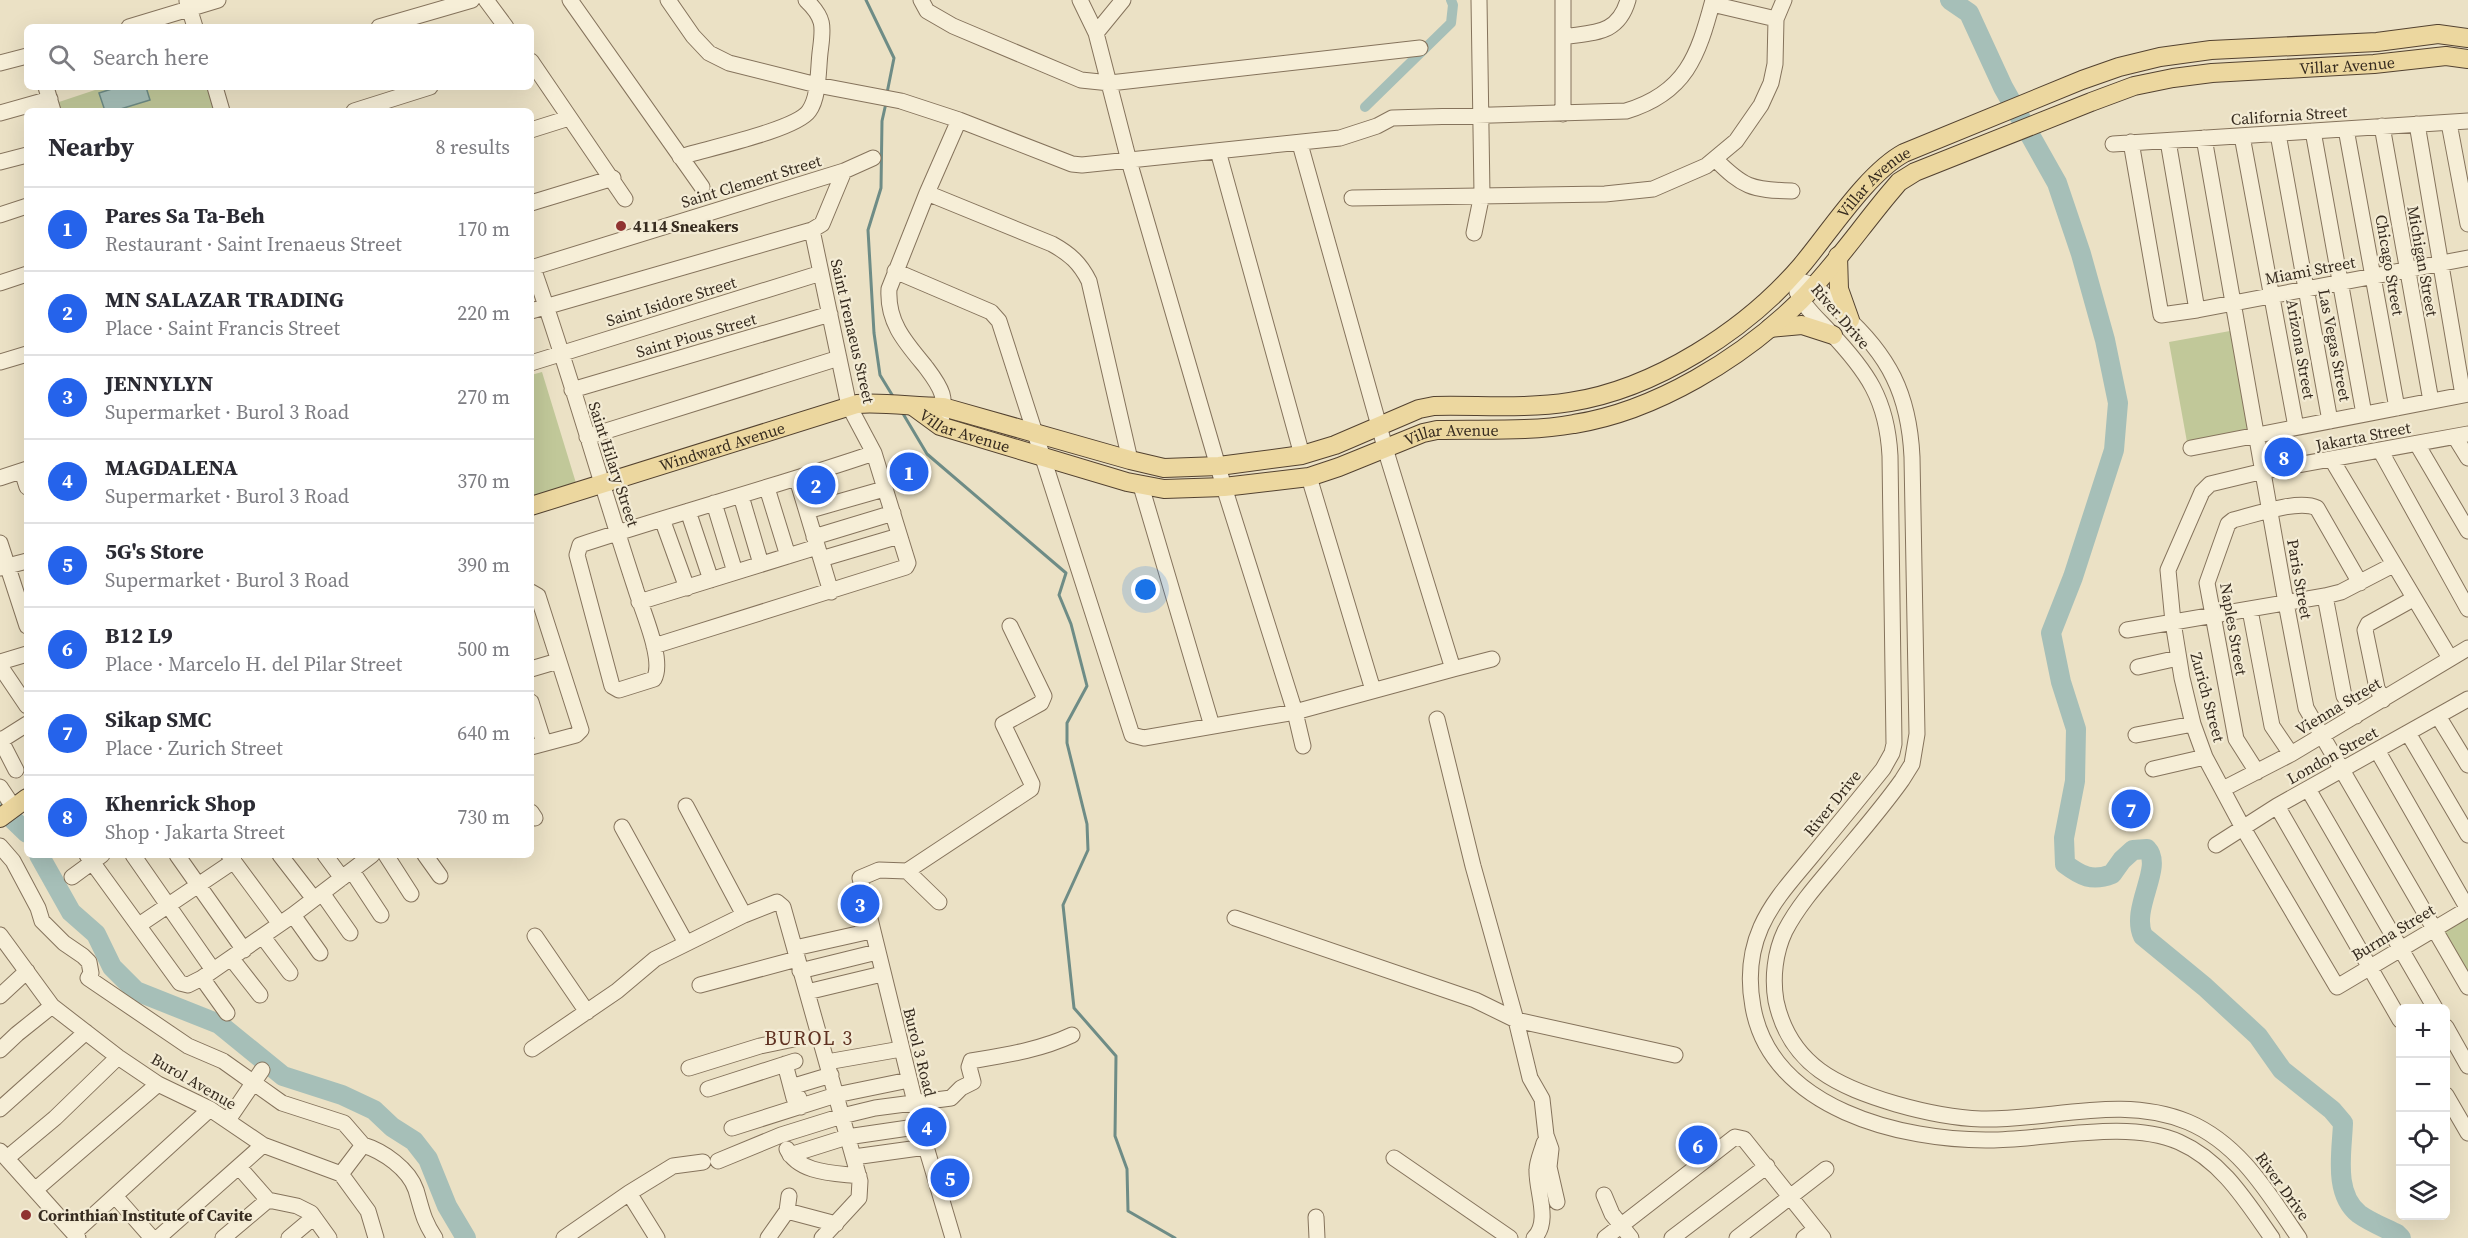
<!DOCTYPE html>
<html lang="en">
<head>
<meta charset="utf-8">
<style>
	body { margin:0; font-family:"Source Serif 4",serif; background:#f2f2f3; color:#2b2b33 }
	.controls { position:absolute; right:18px; bottom:18px; display:grid; overflow:hidden; border-radius:9px; box-shadow:0 6px 24px #0002 }
	.controls button { width:54px; height:54px; display:grid; place-items:center; padding:0; border:0; border-bottom:2px solid #e1e1e2; background:#fff; color:#2b2b33; font:30px sans-serif }
	.you { position:absolute; left:1146px; top:590px; width:21px; height:21px; margin:-15px; border:4px solid #fff; border-radius:50%; background:#1a73e8; box-shadow:0 0 0 9px #1a73e833 }
	.badge { display:grid; place-items:center; width:39px; height:39px; border-radius:50%; background:#2563eb; color:#fff; font-size:20px; font-weight:700 }
	.pin { position:absolute; translate:-50% -50%; border:3px solid #fff; box-shadow:0 2px 6px #0006 }
	.list { margin:0; padding:0; list-style:none }
	h2 { display:flex; justify-content:space-between; align-items:center; height:78px; margin:0; padding:0 24px; font-size:26px }
	h2 small { font-size:20px; font-weight:400; color:#7c7c81 }
	.list li { display:grid; grid-template-columns:39px 1fr auto; gap:18px; align-items:center; box-sizing:border-box; height:84px; padding:0 24px; border-top:2px solid #e1e1e2 }
	.list b { display:block; font-size:22px; white-space:nowrap }
	.list p { margin:0; font-size:20px; white-space:nowrap; color:#7c7c81 }
	.list em { font-size:20px; font-style:normal; color:#7c7c81 }
	.icon { flex:none; width:33px; height:33px; fill:none; stroke:currentColor; stroke-width:2; stroke-linecap:round; stroke-linejoin:round }
	.map { position:relative; flex:none; width:2468px; height:1238px; overflow:hidden }
	.search { position:absolute; background:#fff; box-shadow:0 6px 24px #0002; left:24px; top:24px; width:510px; height:66px; display:flex; align-items:center; gap:15px; box-sizing:border-box; padding:0 21px; border-radius:9px; color:#7c7c81; font-size:22px }
	.panel { position:absolute; background:#fff; box-shadow:0 6px 24px #0002; left:24px; top:108px; width:510px; height:750px; border-radius:9px }
	.map>svg:first-child { display:block }
	.green { fill:#c1c899 }
	.water { fill:#a6bfb8; stroke:#6e8c86; stroke-width:1.5 }
	.lines { fill:none; stroke-linecap:round; stroke-linejoin:round }
	.stream { stroke:#6e8c86; stroke-width:3 }
	.canal { stroke:#a6bfb8; stroke-width:10 }
	.river { stroke:#a6bfb8; stroke-width:20 }
	.minor-casing { stroke:#85735c; stroke-width:17 }
	.major-casing { stroke:#534230; stroke-width:20 }
	.minor { stroke:#f6eed7; stroke-width:15 }
	.major { stroke:#ecd79f; stroke-width:18 }
	.poi-dot { fill:#903330; stroke:#f3ebd4; stroke-width:2 }
	.labels { text-anchor:middle; dominant-baseline:central; stroke-width:4.5; stroke-linejoin:round; paint-order:stroke }
	.street-label { font-size:16px; fill:#362b1f; stroke:#f3ebd4 }
	.poi-label { font-size:16px; font-weight:bold; fill:#362b1f; stroke:#f3ebd4; text-anchor:start }
	.quarter-label { font-size:20px; letter-spacing:1.5px; fill:#5f3121; stroke:#f3ebd4 }
</style>
</head>
<body>
<div class="map">
<svg width="2468" height="1238" viewBox="0 0 2468 1238">
	<rect width="100%" height="100%" fill="#ebe1c5"/>
	<path class="green" d="M104,87H211L218,111H59L56,103Z
		M2230,331L2252,429L2187,442L2169,342Z
		M542,372L576,483L531,497V375Z
		M2468,911V976L2436,929Z"/>
	<path class="water" d="M118,87H146L150,100L114,111H105L99,93Z"/>
	<g class="lines">
		<path class="stream" d="M866,0L894,58L887,93
			M886,103L882,121L881,188L868,230L874,333L880,375L894,398
			M902,412L927,454L1066,573L1059,595L1071,624L1087,686L1067,723V743L1087,824L1088,850L1063,905L1074,1008L1116,1056L1115,1136L1127,1169L1128,1211L1175,1238"/>
		<path class="canal" d="M1365,107L1451,23L1453,5L1451,0"/>
		<path class="river" d="M1950,0L1969,13L2003,87L2057,183L2081,254L2105,340L2118,403L2114,450L2073,577L2051,633L2061,682L2076,729L2075,781L2064,838L2065,864C2081,876 2092,882 2112,874L2122,860L2133,850L2147,849C2164,867 2130,908 2143,936L2205,987L2258,1036L2282,1070L2332,1110L2343,1123C2342,1152 2333,1193 2359,1214C2370,1222 2385,1228 2397,1234L2401,1238
			M0,807L27,833
			M39,855L71,912L96,934L112,967L136,991L219,1024L283,1076L342,1095L374,1110L392,1127L414,1141L428,1159L447,1206L466,1238"/>
		<g class="minor-casing">
			<path id="minor" d="M486,0L506,27
				M570,0L702,187
				M668,0L693,36L709,53L729,63L817,85L901,101L959,120L1072,164L1082,165L1340,138L1377,126L1392,118L1626,111C1686,93 1698,56 1713,0
				M921,0L927,11L953,26L1081,80L1110,83L1420,48
				M1080,0L1096,33L1129,161L1224,487L1295,712L1303,746
				M1563,0V114
				M187,1L195,27
				M1712,4L1776,19
				M129,27L218,0
				M379,27L472,0
				M1096,33L1123,0
				M1563,37C1594,32 1618,35 1628,0
				M531,61L625,199
				M0,63L27,56
				M46,87L53,111
				M215,87L222,111
				M354,111L430,87
				M0,113L50,99
				M2449,123L2468,224
				M2417,124L2463,395
				M2382,126L2431,401
				M2346,129L2397,408
				M531,130L569,118
				M2313,131L2364,414
				M2278,134L2330,421
				M2242,136L2296,427
				M2204,138L2286,603L2306,708L2468,987
				M2168,141L2197,310
				M2131,142L2161,315L2197,310L2468,258
				M2113,144L2468,121
				M1218,151L1302,455
				M680,157C705,149 796,130 809,111C819,97 818,71 820,53C823,28 826,19 806,0
				M1715,159C1743,187 1751,190 1792,191
				M0,162L27,155
				M927,193L1052,244C1070,254 1080,263 1089,281L1130,460
				M1352,198L1605,194L1653,189L1706,166L1736,141L1761,105L1771,83L1775,64L1776,19L1784,0
				M531,203L613,178
				M0,215L27,206
				M1474,233L1482,194L1479,0
				M531,268L844,171
				M533,268C570,373 600,481 635,587C641,608 665,660 654,679L619,690L612,686L577,555L580,545C677,513 777,486 874,453
				M895,271L991,312L999,321L1132,735L1144,738L1295,712L1453,669L1388,458L1300,144
				M1790,278C1797,280 1805,282 1812,285C1823,290 1833,305 1842,313C1889,355 1909,394 1912,457L1917,734L1912,764L1902,780C1880,811 1855,839 1831,868C1814,888 1797,908 1785,931C1775,952 1772,978 1776,1001C1790,1066 1839,1087 1896,1104C1924,1112 1952,1118 1981,1119C2049,1121 2121,1094 2188,1122C2240,1144 2268,1193 2299,1238
				M0,283L27,274
				M1797,292C1804,307 1817,318 1829,331C1867,371 1887,399 1890,456L1894,744L1892,753L1883,769C1859,799 1835,828 1811,857C1793,879 1773,900 1761,927C1750,952 1748,980 1753,1007C1771,1109 1902,1141 1990,1140C2046,1140 2127,1119 2179,1142C2222,1161 2246,1201 2272,1238
				M531,311L812,230
				M0,362L27,354
				M531,363L821,273
				M572,390L830,314
				M940,426C942,415 945,404 942,394C939,384 931,374 925,366C905,342 887,322 889,289L927,193L959,120
				M2468,434L2264,471L2210,484L2202,492L2168,570L2173,622L2182,678L2193,724L2205,757L2243,828L2337,987L2468,909
				M587,437L839,358
				M2455,437L2468,458
				M2417,444L2468,531
				M2191,448L2468,394
				M2380,450L2468,609
				M2332,460L2450,658
				M22,471L27,487
				M1309,477L1373,690
				M0,478L27,469
				M797,479L831,592
				M1141,486L1212,726
				M767,488L788,556
				M741,496L761,564
				M714,503L735,572
				M688,511L711,580
				M807,511L884,489
				M662,519L687,588
				M814,537L893,513
				M0,543L27,626
				M821,559L899,536
				M0,568L27,561
				M531,592L538,596L581,730L576,735L531,747
				M2325,596L2344,696L2356,716
				M639,602L817,547
				M2250,610L2272,726L2291,754
				M2127,630L2325,596L2341,592L2393,565
				M654,646L906,567L908,563L874,453L849,406L812,230L822,224L844,171L873,158
				M0,662L27,654
				M0,666L27,706
				M2138,667L2178,658
				M531,669L558,661
				M1453,669L1492,659
				M2383,700L2377,688L2365,630L2368,624L2413,599
				M531,702L544,743
				M2438,716L2468,765
				M1437,719L1473,866L1516,1020L1530,1078L1542,1099L1546,1135L1551,1149L1549,1167L1557,1202
				M2408,733L2468,835
				M2136,735L2193,724
				M0,739L16,770
				M0,741L27,724
				M2377,750L2468,909
				M2153,769L2205,757
				M2257,772L2236,739L2207,583L2228,524L2233,520C2253,515 2298,499 2317,508L2360,583
				M0,787L10,802
				M2223,789L2291,754L2468,648
				M2308,789L2435,1008
				M686,806L744,915
				M2277,806L2400,1020
				M531,812L535,818
				M622,827L686,943
				M2216,845L2277,806L2468,699
				M0,846L13,861L38,908L42,921L64,943L83,956L89,962L91,973L88,978L188,1046L223,1061L282,1103L344,1123L363,1145
				M87,855L180,983L188,985L202,978L293,915L372,855
				M133,855L213,970
				M177,855L244,950
				M229,855L280,924
				M280,855L314,899
				M325,855L342,878
				M386,855L411,894
				M425,855L440,876
				M352,871L381,915
				M907,871L1031,789L1032,784L1003,724L1041,703L1044,696L1010,626
				M72,877L102,855
				M322,893L350,933
				M939,902L907,871L879,870L860,878L926,1147L953,1238
				M293,915L320,953
				M1235,918L1475,1000L1516,1020L1675,1055
				M139,925L234,861
				M0,935L52,1006L118,1057L158,1084L210,1109L263,1145L341,1174L368,1211L376,1238
				M535,936L587,1012
				M263,937L290,973
				M795,948L871,931
				M231,958L260,995
				M800,971L877,952
				M202,978L227,1013
				M700,985L797,959
				M807,992L882,974
				M0,996L27,971
				M2446,1027L2468,1066
				M532,1049L617,991L655,959L744,915L777,902L783,907L860,1181L859,1198L822,1238
				M0,1050L17,1034L52,1006
				M827,1062L901,1049
				M785,1064L794,1098H799L801,1107
				M689,1068L760,1046L794,1039
				M791,1087L831,1075
				M708,1089L795,1061
				M2446,1095L2468,1133
				M0,1109L86,1032
				M228,1120L262,1070
				M732,1128L836,1095L909,1080
				M787,1149C799,1174 836,1173 859,1176
				M0,1151L78,1238
				M790,1155L847,1137L922,1126
				M854,1157L926,1147
				M7,1158L55,1118L118,1057
				M1394,1158L1510,1238
				M718,1161L781,1135L842,1116L875,1108L951,1098L961,1088L973,1082L969,1067L971,1061C1006,1055 1040,1050 1072,1035
				M239,1167L268,1200L297,1206L311,1213L329,1238
				M341,1174L363,1145C383,1151 409,1169 416,1190C422,1210 423,1220 435,1238
				M35,1190L158,1084
				M629,1193L657,1238
				M1604,1195L1612,1214L1631,1238
				M115,1196L152,1238
				M787,1211L836,1224
				M1316,1217L1317,1238
				M74,1233L210,1109
				M158,1238L263,1145
				M223,1238L268,1200
				M289,1238L314,1217
				M564,1238L629,1193L673,1166L703,1162
				M768,1238L787,1211L789,1196
				M1534,1238C1551,1222 1536,1190 1537,1170C1537,1161 1542,1151 1544,1143
				M1605,1238L1735,1137L1744,1139L1823,1238
				M1672,1238L1767,1166
				M1737,1238L1826,1169
				M1804,1238L1816,1229"/>
		</g>
		<g class="major-casing">
			<g id="major">
				<path d="M1838,256L1839,289L1850,320"/>
				<path d="M1770,328L1802,325L1833,335"/>
				<path id="s1" d="M914,407L940,426L1127,482L1164,489L1224,487L1309,477L1339,467L1423,433L1437,430C1483,429 1530,432 1574,424C1656,411 1742,358 1800,301C1832,269 1859,230 1888,195L1899,182L1915,172L2091,102L2134,86L2173,78L2212,73L2374,64L2446,56L2468,59"/>
				<path id="s2" d="M531,506L857,404C886,402 915,407 943,407L1130,460L1164,468L1219,466L1302,455L1335,445L1419,409L1434,406C1479,405 1526,409 1570,402C1655,389 1746,330 1801,266C1829,233 1867,173 1904,153L2082,80L2119,67L2160,57L2211,50L2377,42L2438,34L2468,38"/>
				<path d="M0,818L27,798"/>
			</g>
		</g>
		<use href="#minor" class="minor"/>
		<use href="#major" class="major"/>
	</g>
	<g class="poi-dot">
		<circle cx="621" cy="226" r="6"/>
		<circle cx="26" cy="1215" r="6"/>
	</g>
	<g class="labels">
		<g class="street-label">
			<text stroke="none"><textPath href="#s1" startOffset="1569">Villar Avenue</textPath></text>
			<text transform="translate(2289 115) rotate(-4)">California Street</text>
			<text transform="translate(751 181) rotate(-17)">Saint Clement Street</text>
			<text stroke="none"><textPath href="#s2" startOffset="1458">Villar Avenue</textPath></text>
			<text transform="translate(2423 261) rotate(80)">Michigan Street</text>
			<text transform="translate(2390 265) rotate(80)">Chicago Street</text>
			<text transform="translate(2310 270) rotate(-11)">Miami Street</text>
			<text transform="translate(671 301) rotate(-17)">Saint Isidore Street</text>
			<text transform="translate(1841 316) rotate(49)">River Drive</text>
			<text transform="translate(853 331) rotate(77)">Saint Irenaeus Street</text>
			<text transform="translate(696 335) rotate(-16)">Saint Pious Street</text>
			<text transform="translate(2335 345) rotate(79)">Las Vegas Street</text>
			<text transform="translate(2301 349) rotate(80)">Arizona Street</text>
			<text stroke="none"><textPath href="#s1" startOffset="57">Villar Avenue</textPath></text>
			<text stroke="none"><textPath href="#s1" startOffset="561">Villar Avenue</textPath></text>
			<text transform="translate(2363 436) rotate(-11)">Jakarta Street</text>
			<text stroke="none"><textPath href="#s2" startOffset="200">Windward Avenue</textPath></text>
			<text transform="translate(614 464) rotate(72)">Saint Hilary Street</text>
			<text transform="translate(2300 579) rotate(80)">Paris Street</text>
			<text transform="translate(2234 629) rotate(80)">Naples Street</text>
			<text transform="translate(2208 697) rotate(75)">Zurich Street</text>
			<text transform="translate(2338 706) rotate(-31)">Vienna Street</text>
			<text transform="translate(2332 755) rotate(-29)">London Street</text>
			<text transform="translate(1832 803) rotate(-51)">River Drive</text>
			<text transform="translate(2393 932) rotate(-31)">Burma Street</text>
			<text transform="translate(920 1052) rotate(76)">Burol 3 Road</text>
			<text transform="translate(194 1081) rotate(30)">Burol Avenue</text>
			<text transform="translate(2283 1186) rotate(54)">River Drive</text>
		</g>
		<g class="poi-label">
			<text x="633" y="226">4114 Sneakers</text>
			<text x="38" y="1215">Corinthian Institute of Cavite</text>
		</g>
		<g class="quarter-label">
			<text x="809" y="1038">BUROL 3</text>
		</g>
	</g>
</svg>
<div class="controls">
<button>+</button>
<button>−</button>
<button><svg class="icon" aria-label="locate" viewBox="0 0 24 24"><circle cx="12" cy="12" r="6"/><path d="M12 2v4M12 18v4M2 12h4M18 12h4"/></svg></button>
<button><svg class="icon" aria-label="layers" viewBox="0 0 24 24"><path d="M12 4l9 5-9 5-9-5zM3 14l9 5 9-5"/></svg></button>
</div>
<div class="you"></div>
<div class="pin badge" style="left:909px;top:472px">1</div>
<div class="pin badge" style="left:816px;top:485px">2</div>
<div class="pin badge" style="left:860px;top:904px">3</div>
<div class="pin badge" style="left:927px;top:1127px">4</div>
<div class="pin badge" style="left:950px;top:1178px">5</div>
<div class="pin badge" style="left:1698px;top:1145px">6</div>
<div class="pin badge" style="left:2131px;top:809px">7</div>
<div class="pin badge" style="left:2284px;top:457px">8</div>
<div class="search"><svg class="icon" aria-label="search" viewBox="0 0 24 24"><circle cx="10" cy="10" r="6"/><path d="M15 15l6 6"/></svg>Search here</div>
<section class="panel">
<h2>Nearby<small>8 results</small></h2>
<ul class="list">
<li><span class="badge">1</span><div><b>Pares Sa Ta-Beh</b><p>Restaurant · Saint Irenaeus Street</p></div><em>170 m</em></li>
<li><span class="badge">2</span><div><b>MN SALAZAR TRADING</b><p>Place · Saint Francis Street</p></div><em>220 m</em></li>
<li><span class="badge">3</span><div><b>JENNYLYN</b><p>Supermarket · Burol 3 Road</p></div><em>270 m</em></li>
<li><span class="badge">4</span><div><b>MAGDALENA</b><p>Supermarket · Burol 3 Road</p></div><em>370 m</em></li>
<li><span class="badge">5</span><div><b>5G's Store</b><p>Supermarket · Burol 3 Road</p></div><em>390 m</em></li>
<li><span class="badge">6</span><div><b>B12 L9</b><p>Place · Marcelo H. del Pilar Street</p></div><em>500 m</em></li>
<li><span class="badge">7</span><div><b>Sikap SMC</b><p>Place · Zurich Street</p></div><em>640 m</em></li>
<li><span class="badge">8</span><div><b>Khenrick Shop</b><p>Shop · Jakarta Street</p></div><em>730 m</em></li>
</ul>
</section>
</div>
</body>
</html>
